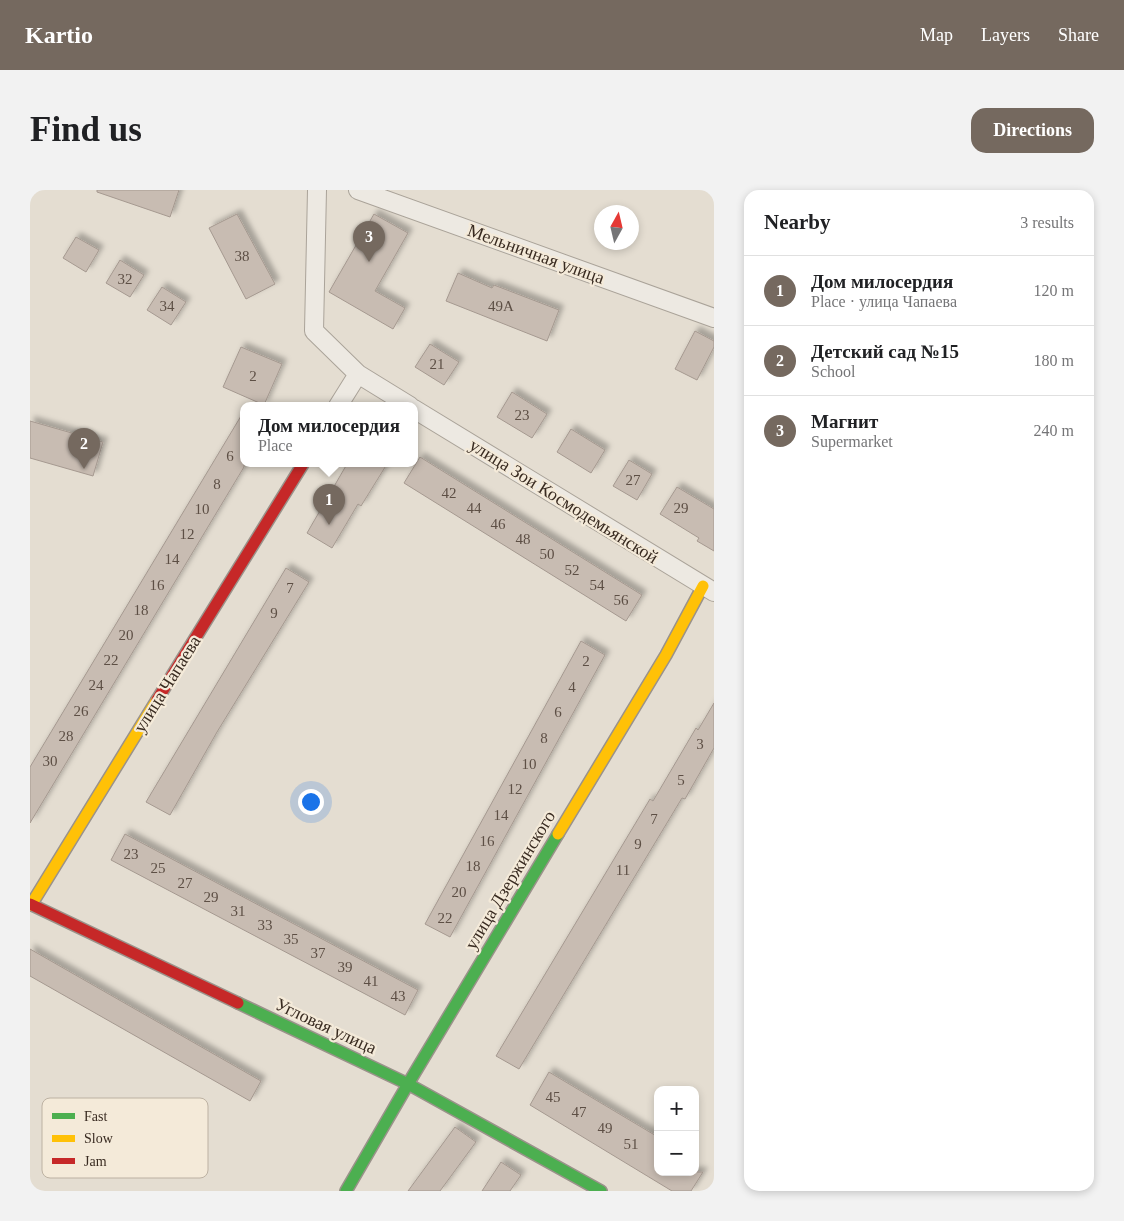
<!DOCTYPE html>
<html lang="en">
<head>
<meta charset="utf-8">
<style>
	body { margin:0; font-family:"Times New Roman",serif; background:#f2f2f2; color:#202124 }
	.controls { position:absolute; right:15px; bottom:15px; display:grid; overflow:hidden; border-radius:10px; box-shadow:0 2px 8px #0003 }
	.controls button { width:45px; height:45px; display:grid; place-items:center; padding:0; border:0; border-bottom:1px solid #e0e0e0; background:#fff; color:#202124; font:25px sans-serif }
	.compass { position:absolute; left:564px; top:15px; width:45px; height:45px; border-radius:50%; background:#fff; box-shadow:0 2px 8px #0003; rotate:8deg }
	.you { position:absolute; left:280px; top:611px; width:18px; height:18px; margin:-12px; border:4px solid #fff; border-radius:50%; background:#1a73e8; box-shadow:0 0 0 8px #1a73e833 }
	.badge { display:grid; place-items:center; width:32px; height:32px; border-radius:50%; background:#75695f; color:#fff; font-size:16px; font-weight:700 }
	.pin { position:absolute; translate:-50% -41px; filter:drop-shadow(0 1px 2px #0008) }
	.pin::after { content:''; position:absolute; top:26px; width:18px; height:15px; background:inherit; clip-path:polygon(0 0,100% 0,50% 100%) }
	.popup { position:absolute; left:210px; top:212px; width:178px; height:65px; box-sizing:border-box; display:grid; place-content:center; border-radius:10px; background:#fff; filter:drop-shadow(0 1px 4px #0005); font-size:16px; white-space:nowrap; color:#757577 }
	.popup b { font-size:19px; color:#202124 }
	.popup::after { content:''; position:absolute; left:50%; top:100%; margin-left:-10px; border:10px solid transparent; border-top-color:#fff }
	.list { margin:0; padding:0; list-style:none }
	h2 { display:flex; justify-content:space-between; align-items:center; height:65px; margin:0; padding:0 20px; font-size:21px }
	h2 small { font-size:16px; font-weight:400; color:#757577 }
	.list li { display:grid; grid-template-columns:32px 1fr auto; gap:15px; align-items:center; box-sizing:border-box; height:70px; padding:0 20px; border-top:1px solid #e0e0e0 }
	.list b { display:block; font-size:19px; white-space:nowrap }
	.list p { margin:0; font-size:16px; white-space:nowrap; color:#757577 }
	.list em { font-size:16px; font-style:normal; color:#757577 }
	.map { position:relative; flex:none; width:684px; height:1001px; overflow:hidden; border-radius:15px }
	header { display:flex; align-items:center; gap:30px; box-sizing:border-box; height:70px; padding:0 25px; background:#75695f; color:#fff }
	header strong { font-size:24px }
	nav { display:flex; gap:28px; margin-inline-start:auto; font-size:18px }
	.intro { display:flex; align-items:center; justify-content:space-between; box-sizing:border-box; height:120px; padding:0 30px }
	h1 { margin:0; font-size:35px }
	.button { padding:12px 22px; border-radius:15px; background:#75695f; color:#fff; font-size:18px; font-weight:700 }
	main { display:flex; gap:30px; padding:0 30px }
	aside { flex:1; background:#fff; border-radius:15px; box-shadow:0 2px 8px #0003 }
	.map>svg:first-child { display:block }
	.building { fill:#c8bcb2; stroke:#a59990; filter:url(#shadow) }
	.lines { fill:none; stroke-linecap:round; stroke-linejoin:round }
	.street-casing { stroke:#aaa399; stroke-width:20 }
	.fast-casing { stroke:#9a928a; stroke-width:14 }
	.slow-casing { stroke:#9a928a; stroke-width:14 }
	.jam-casing { stroke:#9a928a; stroke-width:14 }
	.street { stroke:#ede9e2; stroke-width:18 }
	.fast { stroke:#4caf50; stroke-width:11 }
	.slow { stroke:#ffc107; stroke-width:11 }
	.jam { stroke:#c62828; stroke-width:11 }
	.labels { text-anchor:middle; dominant-baseline:central; stroke-width:4.5; stroke-linejoin:round; paint-order:stroke }
	.number-label { font-size:15px; fill:#5d4f45 }
	.street-label { font-size:18px; fill:#392b21; stroke:#f4ead9 }
	.key { fill:#f4ead9; stroke:#bcb1a2; stroke-width:1 }
	.key-label { font-size:14px; fill:#392b21 }
</style>
</head>
<body>
<header>
<strong>Kartio</strong>
<nav><a>Map</a><a>Layers</a><a>Share</a></nav>
</header>
<div class="intro"><h1>Find us</h1><a class="button">Directions</a></div>
<main>
<div class="map">
<svg width="684" height="1001" viewBox="0 0 684 1001">
	<defs>
		<filter id="shadow"><feDropShadow dx="4.5" dy="-4.5" stdDeviation="2.5" flood-color="#0004"/></filter>
	</defs>
	<rect width="100%" height="100%" fill="#e4ddd1"/>
	<path class="building" d="M67,0H149L140,27L67,2Z
		M207,24L245,94L216,109L179,38Z
		M344,24L378,43L345,101L375,118L363,139L299,102Z
		M46,47L69,60L56,82L33,68Z
		M90,70L114,85L100,107L76,93Z
		M428,83L462,98L464,95L529,120L517,151L416,111Z
		M132,97L156,112L141,135L117,120Z
		M665,141L684,151V157L667,190L645,179Z
		M400,154L429,172L414,195L385,177Z
		M211,157L252,174L234,215L193,197Z
		M482,202L517,224L502,248L467,227Z
		M214,221V277L0,633V577Z
		M0,231L73,252L63,286L0,268Z
		M541,239L575,260L561,283L527,262Z
		M390,267L612,405L596,431L374,293Z
		M599,270L622,284L607,310L583,296Z
		M317,274H357L331,316L328,314L302,358L277,343Z
		M647,297L684,319V361L667,351L669,348L630,324Z
		M256,378L279,392L187,542L140,625L116,612Z
		M551,451L575,465L420,747L395,734Z
		M684,513V558L655,609L652,608L489,879L466,866L620,609L623,611L666,538L668,540Z
		M95,644L388,800L375,825L81,670Z
		M0,759L231,891L220,911L0,786Z
		M519,882L628,947V982H673L661,1001H642L500,915Z
		M425,937L446,952L410,1001H378Z
		M471,972L491,985L480,1001H452Z"/>
	<g class="lines">
		<g class="street-casing">
			<path id="street" d="M287,0L284,141L328,184L380,216
				M328,0L684,128
				M308,216L328,184
				M384,219L684,402"/>
		</g>
		<g class="fast-casing">
			<path id="fast" d="M208,813L378,894L571,1001
				M316,1001L378,894L528,644"/>
		</g>
		<g class="slow-casing">
			<path id="slow" d="M528,644L636,465L673,396
				M1,715L127,510"/>
		</g>
		<g class="jam-casing">
			<path id="jam" d="M127,510L273,274
				M0,714L208,813"/>
		</g>
		<use href="#street" class="street"/>
		<use href="#fast" class="fast"/>
		<use href="#slow" class="slow"/>
		<use href="#jam" class="jam"/>
	</g>
	<g class="labels">
		<g class="number-label">
			<text x="212" y="66">38</text>
			<text x="95" y="89">32</text>
			<text x="137" y="116">34</text>
			<text x="471" y="116">49А</text>
			<text x="407" y="174">21</text>
			<text x="223" y="186">2</text>
			<text x="492" y="225">23</text>
			<text x="200" y="266">6</text>
			<text x="603" y="290">27</text>
			<text x="187" y="294">8</text>
			<text x="419" y="303">42</text>
			<text x="444" y="318">44</text>
			<text x="651" y="318">29</text>
			<text x="172" y="319">10</text>
			<text x="468" y="334">46</text>
			<text x="157" y="344">12</text>
			<text x="493" y="349">48</text>
			<text x="517" y="364">50</text>
			<text x="142" y="369">14</text>
			<text x="542" y="380">52</text>
			<text x="127" y="395">16</text>
			<text x="567" y="395">54</text>
			<text x="260" y="398">7</text>
			<text x="591" y="410">56</text>
			<text x="111" y="420">18</text>
			<text x="244" y="423">9</text>
			<text x="96" y="445">20</text>
			<text x="81" y="470">22</text>
			<text x="556" y="471">2</text>
			<text x="66" y="495">24</text>
			<text x="542" y="497">4</text>
			<text x="51" y="521">26</text>
			<text x="528" y="522">6</text>
			<text x="36" y="546">28</text>
			<text x="514" y="548">8</text>
			<text x="670" y="554">3</text>
			<text x="20" y="571">30</text>
			<text x="499" y="574">10</text>
			<text x="651" y="590">5</text>
			<text x="485" y="599">12</text>
			<text x="471" y="625">14</text>
			<text x="624" y="629">7</text>
			<text x="457" y="651">16</text>
			<text x="608" y="654">9</text>
			<text x="101" y="664">23</text>
			<text x="443" y="676">18</text>
			<text x="128" y="678">25</text>
			<text x="593" y="680">11</text>
			<text x="155" y="693">27</text>
			<text x="429" y="702">20</text>
			<text x="181" y="707">29</text>
			<text x="208" y="721">31</text>
			<text x="415" y="728">22</text>
			<text x="235" y="735">33</text>
			<text x="261" y="749">35</text>
			<text x="288" y="763">37</text>
			<text x="315" y="777">39</text>
			<text x="341" y="791">41</text>
			<text x="368" y="806">43</text>
			<text x="523" y="907">45</text>
			<text x="549" y="922">47</text>
			<text x="575" y="938">49</text>
			<text x="601" y="954">51</text>
		</g>
		<g class="street-label">
			<text transform="translate(506 64) rotate(20)">Мельничная улица</text>
			<text transform="translate(534 311) rotate(32)">улица Зои Космодемьянской</text>
			<text transform="translate(137 494) rotate(-58)">улица Чапаева</text>
			<text transform="translate(480 690) rotate(-59)">улица Дзержинского</text>
			<text transform="translate(296 836) rotate(25)">Угловая улица</text>
		</g>
	</g>
	<rect x="12" y="908" width="166" height="80" rx="8" class="key"/>
	<rect x="22" y="923" width="23" height="6" fill="#4caf50"/>
	<rect x="22" y="945" width="23" height="7" fill="#ffc107"/>
	<rect x="22" y="968" width="23" height="6" fill="#c62828"/>
	<g class="key-label">
		<text x="54" y="931">Fast</text>
		<text x="54" y="953">Slow</text>
		<text x="54" y="976">Jam</text>
	</g>
</svg>
<div class="controls">
<button>+</button>
<button>−</button>
</div>
<svg class="compass" viewBox="-18 -18 36 36"><path d="M0-13l5 13h-10z" fill="#e53935"/><path d="M0 13l5-13h-10z" fill="#757577"/></svg>
<div class="you"></div>
<div class="pin badge" style="left:299px;top:335px">1</div>
<div class="popup"><b>Дом милосердия</b>Place</div>
<div class="pin badge" style="left:54px;top:279px">2</div>
<div class="pin badge" style="left:339px;top:72px">3</div>
</div>
<aside>
<h2>Nearby<small>3 results</small></h2>
<ul class="list">
<li><span class="badge">1</span><div><b>Дом милосердия</b><p>Place · улица Чапаева</p></div><em>120 m</em></li>
<li><span class="badge">2</span><div><b>Детский сад №15</b><p>School</p></div><em>180 m</em></li>
<li><span class="badge">3</span><div><b>Магнит</b><p>Supermarket</p></div><em>240 m</em></li>
</ul>
</aside>
</main>
</body>
</html>
